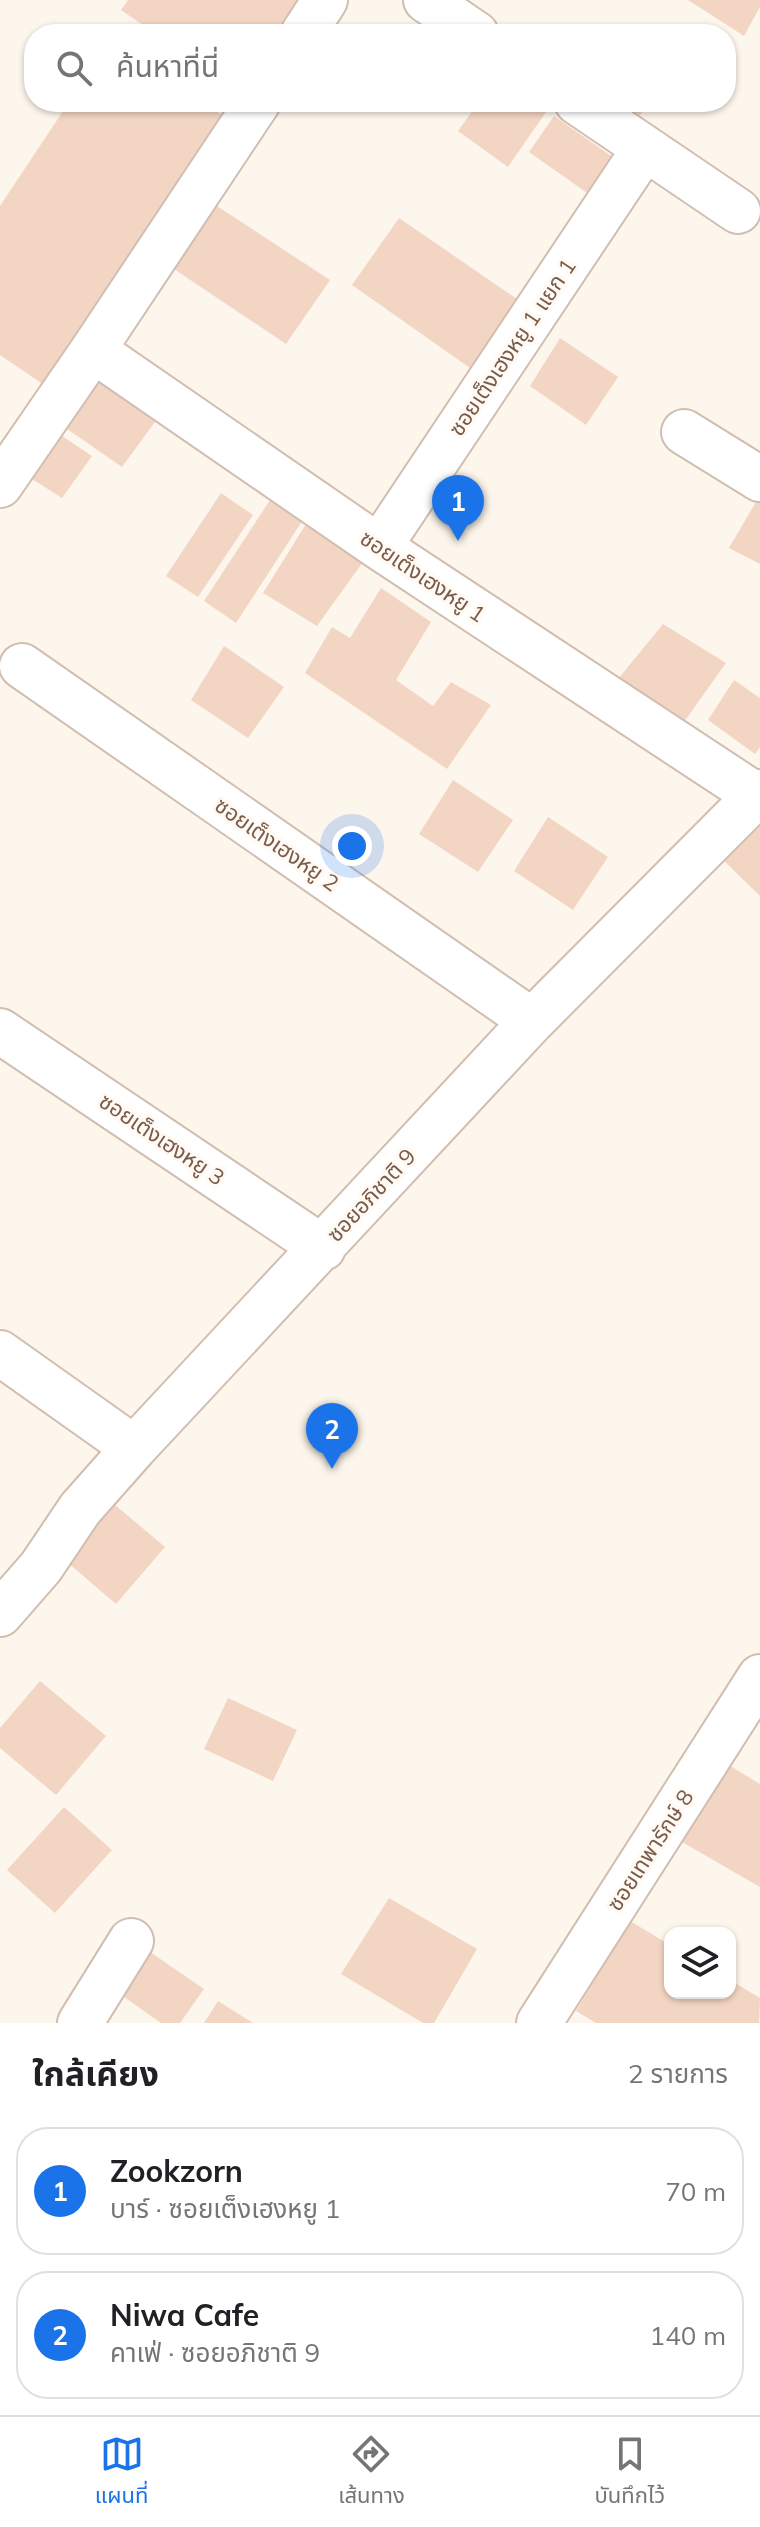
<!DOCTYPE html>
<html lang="th">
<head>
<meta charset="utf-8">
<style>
	body { margin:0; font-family:Mulish,"Noto Sans Thai",sans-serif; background:#f6f6f6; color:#202124 }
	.controls { position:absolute; right:24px; bottom:24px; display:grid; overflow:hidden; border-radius:16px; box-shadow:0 2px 6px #0004 }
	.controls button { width:72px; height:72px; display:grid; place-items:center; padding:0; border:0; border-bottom:2px solid #e0e0e0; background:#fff; color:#202124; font:40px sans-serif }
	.you { position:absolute; left:352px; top:846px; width:28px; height:28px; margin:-20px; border:6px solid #fff; border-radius:50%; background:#1a73e8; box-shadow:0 0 0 12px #1a73e833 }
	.badge { display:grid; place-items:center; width:52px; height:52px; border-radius:50%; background:#1a73e8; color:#fff; font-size:26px; font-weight:700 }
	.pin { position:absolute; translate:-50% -66px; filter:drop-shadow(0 2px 4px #0008) }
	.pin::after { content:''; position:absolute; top:42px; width:28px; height:24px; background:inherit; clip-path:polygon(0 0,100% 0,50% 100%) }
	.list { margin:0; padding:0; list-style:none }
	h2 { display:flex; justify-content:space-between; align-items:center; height:104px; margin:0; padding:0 32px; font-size:34px }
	h2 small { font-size:26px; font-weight:400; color:#757577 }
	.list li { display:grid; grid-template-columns:52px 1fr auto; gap:24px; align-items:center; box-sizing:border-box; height:128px; margin:0 16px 16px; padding:0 16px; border:2px solid #e0e0e0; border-radius:32px }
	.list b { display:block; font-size:30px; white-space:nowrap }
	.list p { margin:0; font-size:26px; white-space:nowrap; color:#757577 }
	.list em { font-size:26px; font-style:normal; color:#757577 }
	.icon { flex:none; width:44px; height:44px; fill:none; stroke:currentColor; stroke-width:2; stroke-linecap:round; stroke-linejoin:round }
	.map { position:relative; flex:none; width:760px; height:2023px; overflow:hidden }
	.search { position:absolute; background:#fff; box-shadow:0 2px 6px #0004; left:24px; right:24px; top:24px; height:88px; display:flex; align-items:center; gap:20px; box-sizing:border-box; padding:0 28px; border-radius:32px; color:#757577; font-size:30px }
	.sheet { height:392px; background:#fff }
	nav { display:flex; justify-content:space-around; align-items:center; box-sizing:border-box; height:112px; border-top:2px solid #e0e0e0; background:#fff; font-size:22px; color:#757577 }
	nav a { display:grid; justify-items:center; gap:4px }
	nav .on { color:#1a73e8 }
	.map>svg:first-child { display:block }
	.building { fill:#f3d5c3 }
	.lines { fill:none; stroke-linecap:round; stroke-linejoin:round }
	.minor-casing { stroke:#d1beb0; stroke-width:48 }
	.minor { stroke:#fff; stroke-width:44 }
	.labels { text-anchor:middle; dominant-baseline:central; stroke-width:7; stroke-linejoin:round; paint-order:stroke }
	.street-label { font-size:22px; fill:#7a5c4d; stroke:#fffaf3 }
</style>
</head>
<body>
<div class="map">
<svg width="760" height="2023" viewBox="0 0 760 2023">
	<rect width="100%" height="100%" fill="#fdf6ec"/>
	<path class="building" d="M128,0H300L278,34H156L121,10Z
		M688,0H760V7L744,36Z
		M69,102H202L225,117L44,385L0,355V206Z
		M479,102H532L546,112L508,167L458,131Z
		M618,102H650L640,115Z
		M554,116L617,160L590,195L529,152Z
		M217,206L330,280L286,344L174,269Z
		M399,218L517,299L470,368L352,285Z
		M560,338L618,377L586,425L530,386Z
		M96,366L163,411L122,467L60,424Z
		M53,430L92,456L62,498L24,474Z
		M276,491L308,512L236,623L204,601Z
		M221,493L253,515L198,597L166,576Z
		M760,495V564L729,548Z
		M311,516L368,555L317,626L263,593Z
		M381,588L431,622L396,680L433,706L451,682L491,705L447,769L305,673L332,627L350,638Z
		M663,624L726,663L679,729L614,684Z
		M224,646L284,687L248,738L191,700Z
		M734,680L760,698V747L755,754L708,720Z
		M453,780L513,820L478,872L419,834Z
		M548,817L608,857L573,910L514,871Z
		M760,818V896L720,857Z
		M108,1499L165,1547L116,1604L60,1556Z
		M40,1681L106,1736L56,1795L0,1748V1728Z
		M228,1698L297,1730L273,1781L204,1749Z
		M727,1764L760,1784V1887L682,1842Z
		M64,1807L112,1850L55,1913L7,1870Z
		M389,1898L477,1949L434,2023H423L341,1974Z
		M630,1921L670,1945V1993H730V1980L760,1998L759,2023H596L576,2011Z
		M147,1950L204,1989L180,2023H161L117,1992Z
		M218,2001L253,2023H204Z"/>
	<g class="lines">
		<g class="minor-casing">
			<path id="minor" d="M426,0L476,34
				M303,34L325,0
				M577,102L738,211
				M93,350L379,547L757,796
				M684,432L760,479
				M0,485L93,350L258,102
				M379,547L645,148
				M22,666L532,1021
				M0,1031L323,1248
				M0,1353L134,1448
				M0,1614L41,1567L80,1509L134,1448L532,1021L760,792
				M80,2023L131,1941
				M539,2023L760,1677"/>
		</g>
		<use href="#minor" class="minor"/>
	</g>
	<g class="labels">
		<g class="street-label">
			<text transform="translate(512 347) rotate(-56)">ซอยเต็งเฮงหยู 1 แยก 1</text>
			<text transform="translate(423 576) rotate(34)">ซอยเต็งเฮงหยู 1</text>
			<text transform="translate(277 844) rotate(35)">ซอยเต็งเฮงหยู 2</text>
			<text transform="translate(162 1139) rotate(34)">ซอยเต็งเฮงหยู 3</text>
			<text transform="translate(371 1195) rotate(-47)">ซอยอภิชาติ 9</text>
			<text transform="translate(650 1850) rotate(-57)">ซอยเทพารักษ์ 8</text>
		</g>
	</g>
</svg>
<div class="controls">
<button><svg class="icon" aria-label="layers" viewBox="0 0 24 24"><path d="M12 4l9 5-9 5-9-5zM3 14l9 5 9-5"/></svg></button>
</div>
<div class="you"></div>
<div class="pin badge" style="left:458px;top:541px">1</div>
<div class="pin badge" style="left:332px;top:1469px">2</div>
<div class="search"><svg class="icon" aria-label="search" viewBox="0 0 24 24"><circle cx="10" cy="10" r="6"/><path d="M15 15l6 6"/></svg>ค้นหาที่นี่</div>
</div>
<section class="sheet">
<h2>ใกล้เคียง<small>2 รายการ</small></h2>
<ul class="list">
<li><span class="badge">1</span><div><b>Zookzorn</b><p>บาร์ · ซอยเต็งเฮงหยู 1</p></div><em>70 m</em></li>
<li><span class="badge">2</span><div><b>Niwa Cafe</b><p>คาเฟ่ · ซอยอภิชาติ 9</p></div><em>140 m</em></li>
</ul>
</section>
<nav>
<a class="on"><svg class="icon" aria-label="map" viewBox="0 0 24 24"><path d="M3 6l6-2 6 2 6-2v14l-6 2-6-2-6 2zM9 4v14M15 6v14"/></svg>แผนที่</a>
<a><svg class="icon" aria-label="directions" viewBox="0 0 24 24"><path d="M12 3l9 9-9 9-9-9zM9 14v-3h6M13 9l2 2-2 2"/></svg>เส้นทาง</a>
<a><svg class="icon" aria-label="saved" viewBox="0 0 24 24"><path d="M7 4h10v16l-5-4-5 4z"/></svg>บันทึกไว้</a>
</nav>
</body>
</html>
